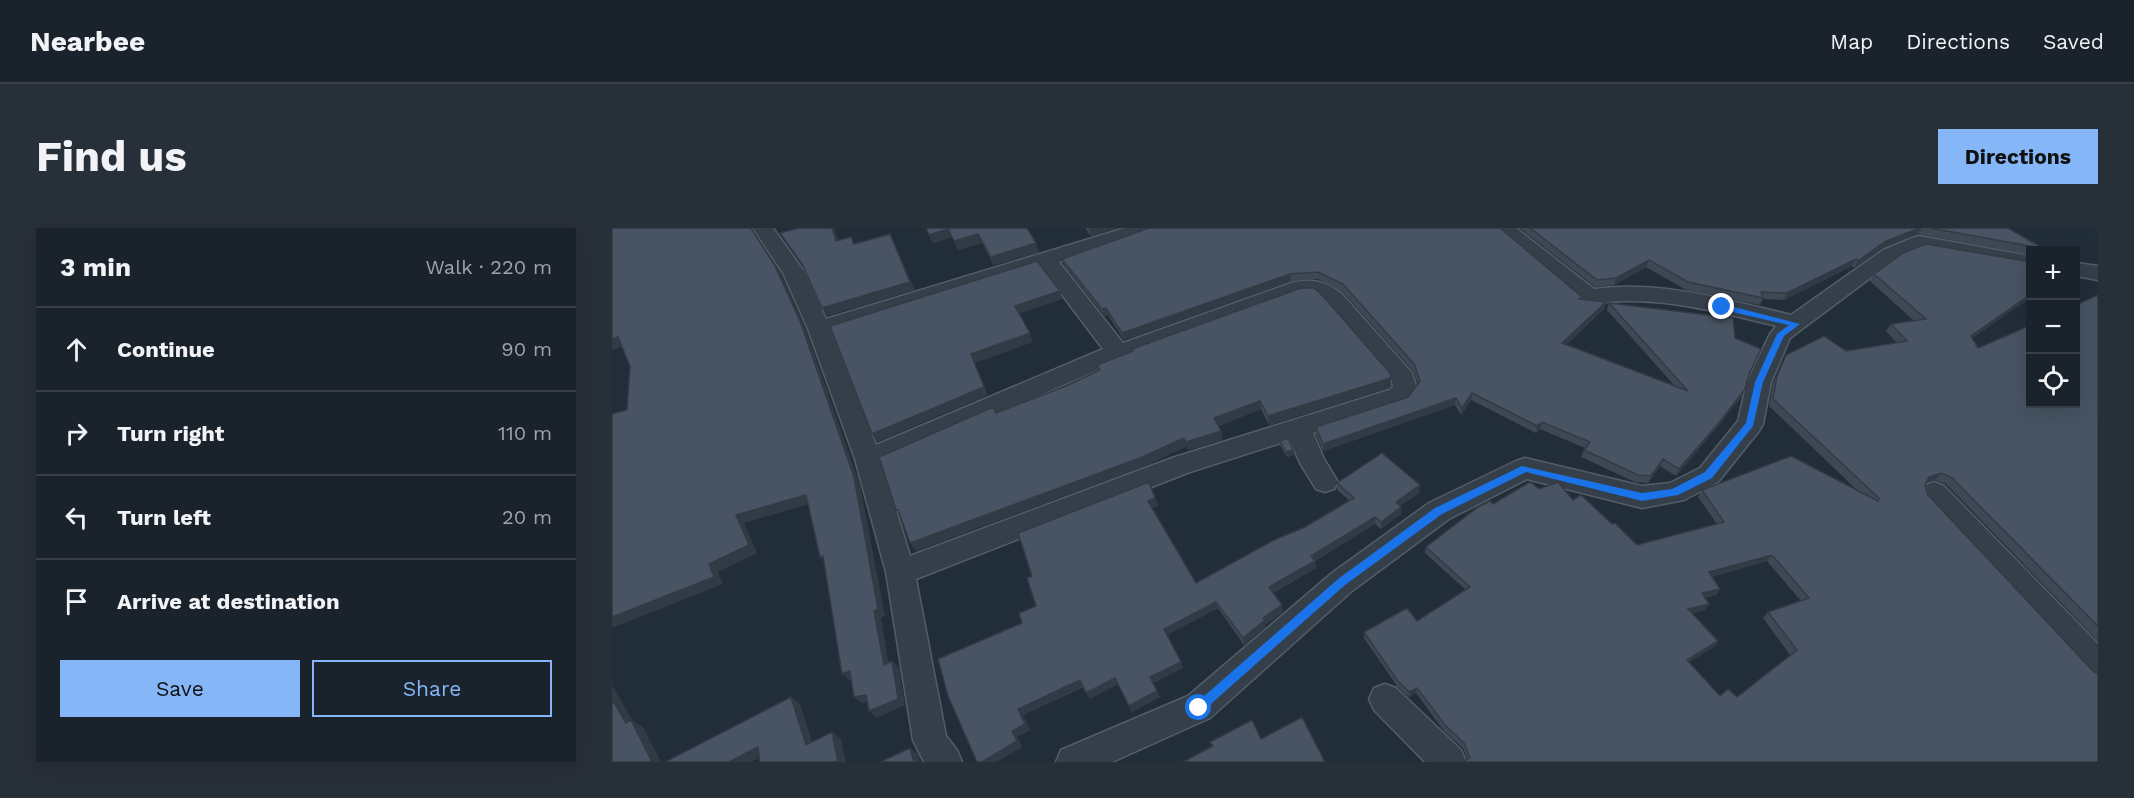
<!DOCTYPE html>
<html lang="en">
<head>
<meta charset="utf-8">
<style>
	body { margin:0; font-family:"Work Sans",sans-serif; background:#272f38; color:#f1f3f6 }
	.controls { position:absolute; right:18px; top:18px; display:grid; overflow:hidden; border-radius:0px; box-shadow:0 6px 24px #0002 }
	.controls button { width:54px; height:54px; display:grid; place-items:center; padding:0; border:0; border-bottom:2px solid #383f48; background:#1a222c; color:#f1f3f6; font:30px sans-serif }
	.stop { position:absolute; width:18px; height:18px; margin:-14px; border:4px solid #1a73e8; border-radius:50%; background:#fff }
	.stop.end { background:#1a73e8; border-color:#fff; box-shadow:0 2px 6px #0008 }
	.list { margin:0; padding:0; list-style:none }
	h2 { display:flex; justify-content:space-between; align-items:center; height:78px; margin:0; padding:0 24px; font-size:26px }
	h2 small { font-size:20px; font-weight:400; color:#9fa4a9 }
	.list li { display:grid; grid-template-columns:39px 1fr auto; gap:18px; align-items:center; box-sizing:border-box; height:84px; padding:0 24px; border-top:2px solid #383f48 }
	.list b { display:block; font-size:22px; white-space:nowrap }
	.list em { font-size:20px; font-style:normal; color:#9fa4a9 }
	.actions { display:flex; gap:12px; padding:18px 24px }
	.actions a { flex:1; padding:14px 0; border:2px solid #85b6f7; border-radius:0px; text-align:center; font-size:21px; color:#85b6f7 }
	.actions .main { background:#85b6f7; color:#111 }
	.icon { flex:none; width:33px; height:33px; fill:none; stroke:currentColor; stroke-width:2; stroke-linecap:round; stroke-linejoin:round }
	.map { position:relative; flex:none; width:1486px; height:534px; overflow:hidden; border-radius:0px }
	header { display:flex; align-items:center; gap:36px; box-sizing:border-box; height:84px; padding:0 30px; background:#1a222c; border-bottom:2px solid #383f48 }
	header strong { font-size:28px }
	nav { display:flex; gap:33px; margin-inline-start:auto; font-size:21px }
	.intro { display:flex; align-items:center; justify-content:space-between; box-sizing:border-box; height:144px; padding:0 36px }
	h1 { margin:0; font-size:42px }
	.button { padding:15px 27px; border-radius:0px; background:#85b6f7; color:#111; font-size:21px; font-weight:700 }
	main { display:flex; gap:36px; padding:0 36px }
	aside { flex:1; background:#1a222c; border-radius:0px; box-shadow:0 6px 24px #0002 }
	.map>svg:first-child { display:block }
	.lines { fill:none; stroke-linecap:round; stroke-linejoin:round }
	.street-casing { stroke:#535d68; stroke-width:3 }
	.street { fill:#353f4a; fill-rule:evenodd }
	.wall { fill:#3e4855; fill-rule:evenodd }
	.shaded-wall { fill:#323b45 }
	.building { fill:#485463; stroke:#323b45; stroke-width:1.5; fill-rule:evenodd }
	.route { fill:#1a73e8 }
</style>
</head>
<body>
<header>
<strong>Nearbee</strong>
<nav><a>Map</a><a>Directions</a><a>Saved</a></nav>
</header>
<div class="intro"><h1>Find us</h1><a class="button">Directions</a></div>
<main>
<aside>
<h2>3 min<small>Walk · 220 m</small></h2>
<ul class="list">
<li><svg class="icon" aria-label="ahead" viewBox="0 0 24 24"><path d="M12 20V5M6 11l6-6 6 6"/></svg><div><b>Continue</b></div><em>90 m</em></li>
<li><svg class="icon" aria-label="right" viewBox="0 0 24 24"><path d="M7 20v-9h11M14 6l5 5-5 5"/></svg><div><b>Turn right</b></div><em>110 m</em></li>
<li><svg class="icon" aria-label="left" viewBox="0 0 24 24"><path d="M17 20v-9H6M10 6l-5 5 5 5"/></svg><div><b>Turn left</b></div><em>20 m</em></li>
<li><svg class="icon" aria-label="arrive" viewBox="0 0 24 24"><path d="M6 21V4h12l-3 4 3 4H6"/></svg><div><b>Arrive at destination</b></div></li>
</ul>
<div class="actions"><a class="main">Save</a><a>Share</a></div>
</aside>
<div class="map">
<svg width="1486" height="534" viewBox="0 0 1486 534">
	<rect width="100%" height="100%" fill="#222d3a"/>
	<g class="lines">
		<g class="street-casing">
			<path id="street" d="M141,0H161L193,45L214,91L513,0H544L541,4L447,34L511,115L679,55C699,50 713,53 729,65L800,145L805,161L795,174L701,205L712,231L726,254L722,261L713,264L704,261L688,235L678,212L578,244L304,351L334,508L345,522L350,534H312L301,512L274,344L243,231L196,101L171,45ZM429,39L491,121L264,217L220,105ZM689,67H703L713,75L780,153L781,159L777,162L560,230L298,328L270,236L513,130L535,125Z
				M882,0H904L982,61C1049,52 1115,72 1179,87L1271,22L1300,10L1307,8L1418,28V40L1309,21L1285,30L1178,110L1159,154L1151,196L1147,203L1106,254L1072,272L1030,280L915,251L837,291L740,363L598,490L500,534H444L449,522L576,468L720,345L817,275L904,233L913,230L1030,258L1058,255L1088,240L1126,193L1135,154L1158,106L1164,98C1103,83 1041,66 978,76L970,74Z
				M1464,35L1486,38V52L1464,48Z
				M1322,254L1332,258L1486,416V452L1475,448L1312,272L1309,265L1312,258Z
				M773,456L784,460L849,522L854,534H813L762,482L757,471L762,460Z"/>
		</g>
		<use href="#street" class="street"/>
	</g>
	<path class="wall" d="M314,0H415L427,24L382,37L370,15L346,22L340,9L321,15Z
		M473,0H506L479,8Z
		M537,0L970,69V71L994,74L992,81L954,117L1062,157L995,82L997,75L1123,110L1137,146L1133,161L1130,168L1106,198L1064,248L1048,238L1036,255L1023,254L969,229L973,220L928,201L924,205L859,172L849,187L843,177L711,223L704,206V199L796,169L806,156L802,144L731,64L706,51L679,53L512,112L496,87L493,88L453,38L450,31Z
		M908,0H1396L1434,22H1419V27L1306,6L1270,20L1242,40L1240,38L1172,72L1151,71L1148,77L1074,62L1034,39L1002,57L983,59Z
		M1262,46L1419,69L1360,110L1366,120L1486,67V413L1334,256L1323,252L1314,255L1313,257L1316,267L1482,444L855,531L851,520L832,503L804,465L797,469L785,458L752,410V404L805,393L854,362L813,325L814,319L881,276L927,261L961,272L1025,317L1105,296L1086,269L1090,262H1245L1157,178L1161,155L1174,127L1234,123L1285,115L1274,103L1279,96L1302,93L1258,53ZM1155,333L1189,373L1156,384L1151,390L1178,427L1125,469L1108,468L1077,434L1102,419L1106,413L1080,385L1093,382V370L1104,367L1108,361L1099,349Z
		M520,121L779,158L776,160L657,197L649,181L606,198L609,203L610,212L576,222L575,218L530,239L304,323L384,185L454,158L487,143L485,137L521,123Z
		M668,213L682,227L675,229L668,217Z
		M725,255L807,265L788,278L789,279V286L769,301L763,296L703,333L704,340L661,365L671,384L654,396V398L632,417L606,380L555,407L571,440L541,455L548,469L520,484L506,456L478,471L471,459L411,487L418,502L405,509L410,519L384,534L410,395L424,378L420,348L543,270L546,278L540,280L584,355L693,299L737,272L725,262Z"/>
	<path class="shaded-wall" d="M139,0L169,46L194,102L248,257L273,388L269,390L278,444L272,437Z
		M220,0H222L229,21L224,13Z
		M480,0H506L479,8L477,1Z
		M1308,0H1310L1306,6L1270,20L1242,40L1246,33L1274,13Z
		M336,1L340,9L321,15L317,7Z
		M278,6L303,62L215,88L210,80Z
		M366,6L370,15L346,22L342,13Z
		M424,15L427,24L382,37L379,29Z
		M1244,31L1240,38L1172,72L1175,65Z
		M1037,32L1034,39L1002,57L1004,50Z
		M678,46L679,53L512,112L510,105Z
		M448,63L450,71L406,86L403,78Z
		M1419,66V69L1354,115L1359,108Z
		M994,74L992,81L948,122L950,115Z
		M494,80L496,87L493,88L490,81Z
		M418,105L421,114L363,135L376,167L265,214L260,206L359,126Z
		M6,109L14,117L0,122V111Z
		M779,149V158L776,160L657,197L656,188Z
		M1133,161L1130,168L1106,198L1064,248L1067,241Z
		M860,165L859,172L849,187L850,180Z
		M844,170L843,177L711,223V216Z
		M648,173L649,181L604,199L602,190Z
		M930,194L928,201L924,205L925,198Z
		M609,203L610,212L576,222L574,214Z
		M572,210L575,218L530,239L304,323L298,315Z
		M681,222L682,227L675,229L674,224Z
		M1051,231L1048,238L1036,255L1039,248Z
		M1329,245L1323,252L1311,256L1317,249Z
		M808,257L807,265L783,281L784,274Z
		M194,267L201,275L132,295L145,325L106,344L111,356L0,400V389L97,336L124,287Z
		M543,270L546,278L538,281L536,273Z
		M789,279V286L769,301V294Z
		M763,289V296L703,333L704,340L658,366L657,359L699,328Z
		M1160,327L1155,333L1093,350L1097,344Z
		M1108,361L1104,367L1087,372L1090,365Z
		M604,374L606,380L555,407L552,401Z
		M1097,376L1093,382L1072,388L1076,381Z
		M670,377L671,384L654,396V398L632,417L631,410L651,390Z
		M1106,413L1102,419L1071,438L1075,432Z
		M280,433L287,440L293,477L265,490L257,483Z
		M569,434L571,440L540,455L538,449Z
		M238,443L245,450L238,453L230,446Z
		M503,450L506,456L478,471L474,465Z
		M468,452L471,458L411,487L418,502L405,509L410,519L384,534H370L406,481Z
		M0,457L21,493L31,499L49,534H40L14,495L0,471Z
		M805,460L804,465L797,469V464Z
		M545,463L548,469L520,484L517,478Z
		M254,467L261,473L250,475L242,469Z
		M179,469L188,476L203,523L194,517Z
		M220,504L229,511L234,534H226Z
		M146,519L156,525L140,534H117Z
		M298,520L306,526L308,534H302Z"/>
	<path class="building" d="M0,0H139L163,38L188,93L242,249L266,381L262,383L272,437L280,433L286,471L257,483L254,467L242,469L238,443L230,446L211,328L208,329L194,267L124,287L137,317L97,336L102,349L0,389V186L15,182L18,138L6,109L0,111Z
		M187,0H220L224,13L239,9L242,16L278,6L298,54L210,80L190,36L168,5Z
		M314,0H415L424,15L379,29L366,6L342,13L336,1L317,7Z
		M537,0H888L970,69L967,71L994,74L950,115L1076,163L997,75L1121,90L1123,110L1149,121L1137,146L1133,161L1110,191L1067,241L1051,231L1039,248L1026,247L972,222L978,214L930,194L925,198L860,165L850,180L844,170L711,216L704,199L796,169L808,153L802,136L731,56L706,44L678,46L510,105L494,80L490,81L450,31Z
		M918,0H1308L1274,13L1246,33L1244,31L1175,65L1149,64L1151,70L1076,54L1037,32L1004,50L985,52Z
		M1318,0H1396L1434,22H1424V19Z
		M1314,16L1419,34V66L1359,108L1366,120L1419,97V176H1464V77L1486,67V398L1340,250L1329,245L1317,249L1313,257L1316,267L1482,444L1486,445V534H850L858,530L852,515L833,497L805,460L797,464L785,452L752,404L795,380L805,393L858,359L814,319L866,279L878,273L881,276L918,254L927,261L946,254L961,272L969,267L1000,296L1003,295L1025,317L1112,294L1090,262L1179,228L1266,273L1268,271L1161,171L1165,148L1174,127L1212,108L1234,123L1295,113L1279,96L1314,91L1262,46L1291,25ZM1160,327L1197,370L1156,384L1185,422L1125,469L1116,461L1108,468L1075,432L1106,413L1076,381L1097,376L1090,365L1108,361L1097,344Z
		M425,33L448,63L403,78L418,105L359,126L372,159L260,206L218,98Z
		M689,60H702L711,68L778,145L779,149L776,151L656,188L648,173L602,190L609,203L574,214L572,210L528,230L298,315L286,282H284L267,229L381,179L384,185L454,158L488,142L485,137L521,123L520,121Z
		M676,210L681,222L674,224L668,213Z
		M770,225L808,257L784,274L789,279L769,294L763,289L699,328L703,333L657,359L670,377L651,390L653,392L631,410L604,374L552,401L569,434L538,449L545,463L517,478L503,450L474,465L468,452L406,481L413,496L400,503L405,513L370,534H365L336,468L326,431L410,395L407,385L424,378L415,350L420,348L406,305L537,254L543,270L536,273L584,355L662,312L693,299L742,270L725,255Z
		M179,469L194,517L220,504L226,534H148L146,519L117,534H53Z
		M0,471L14,495L19,492L40,534H0Z
		M690,489L713,534H571L601,518L598,514L640,492L649,511Z
		M298,520L302,534H268Z"/>
	<path class="route" d="M1110,76L1188,96L1172,108L1151,154L1141,198L1100,250L1066,267L1030,273L914,244L830,286L733,357L591,483H583V476L726,351L823,280L910,238L1030,265L1060,261L1093,244L1134,195L1143,154L1165,106L1177,97L1107,81L1106,79Z"/>
</svg>
<div class="controls">
<button>+</button>
<button>−</button>
<button><svg class="icon" aria-label="locate" viewBox="0 0 24 24"><circle cx="12" cy="12" r="6"/><path d="M12 2v4M12 18v4M2 12h4M18 12h4"/></svg></button>
</div>
<div class="stop" style="left:587px;top:480px"></div>
<div class="stop end" style="left:1110px;top:79px"></div>
</div>
</main>
</body>
</html>
